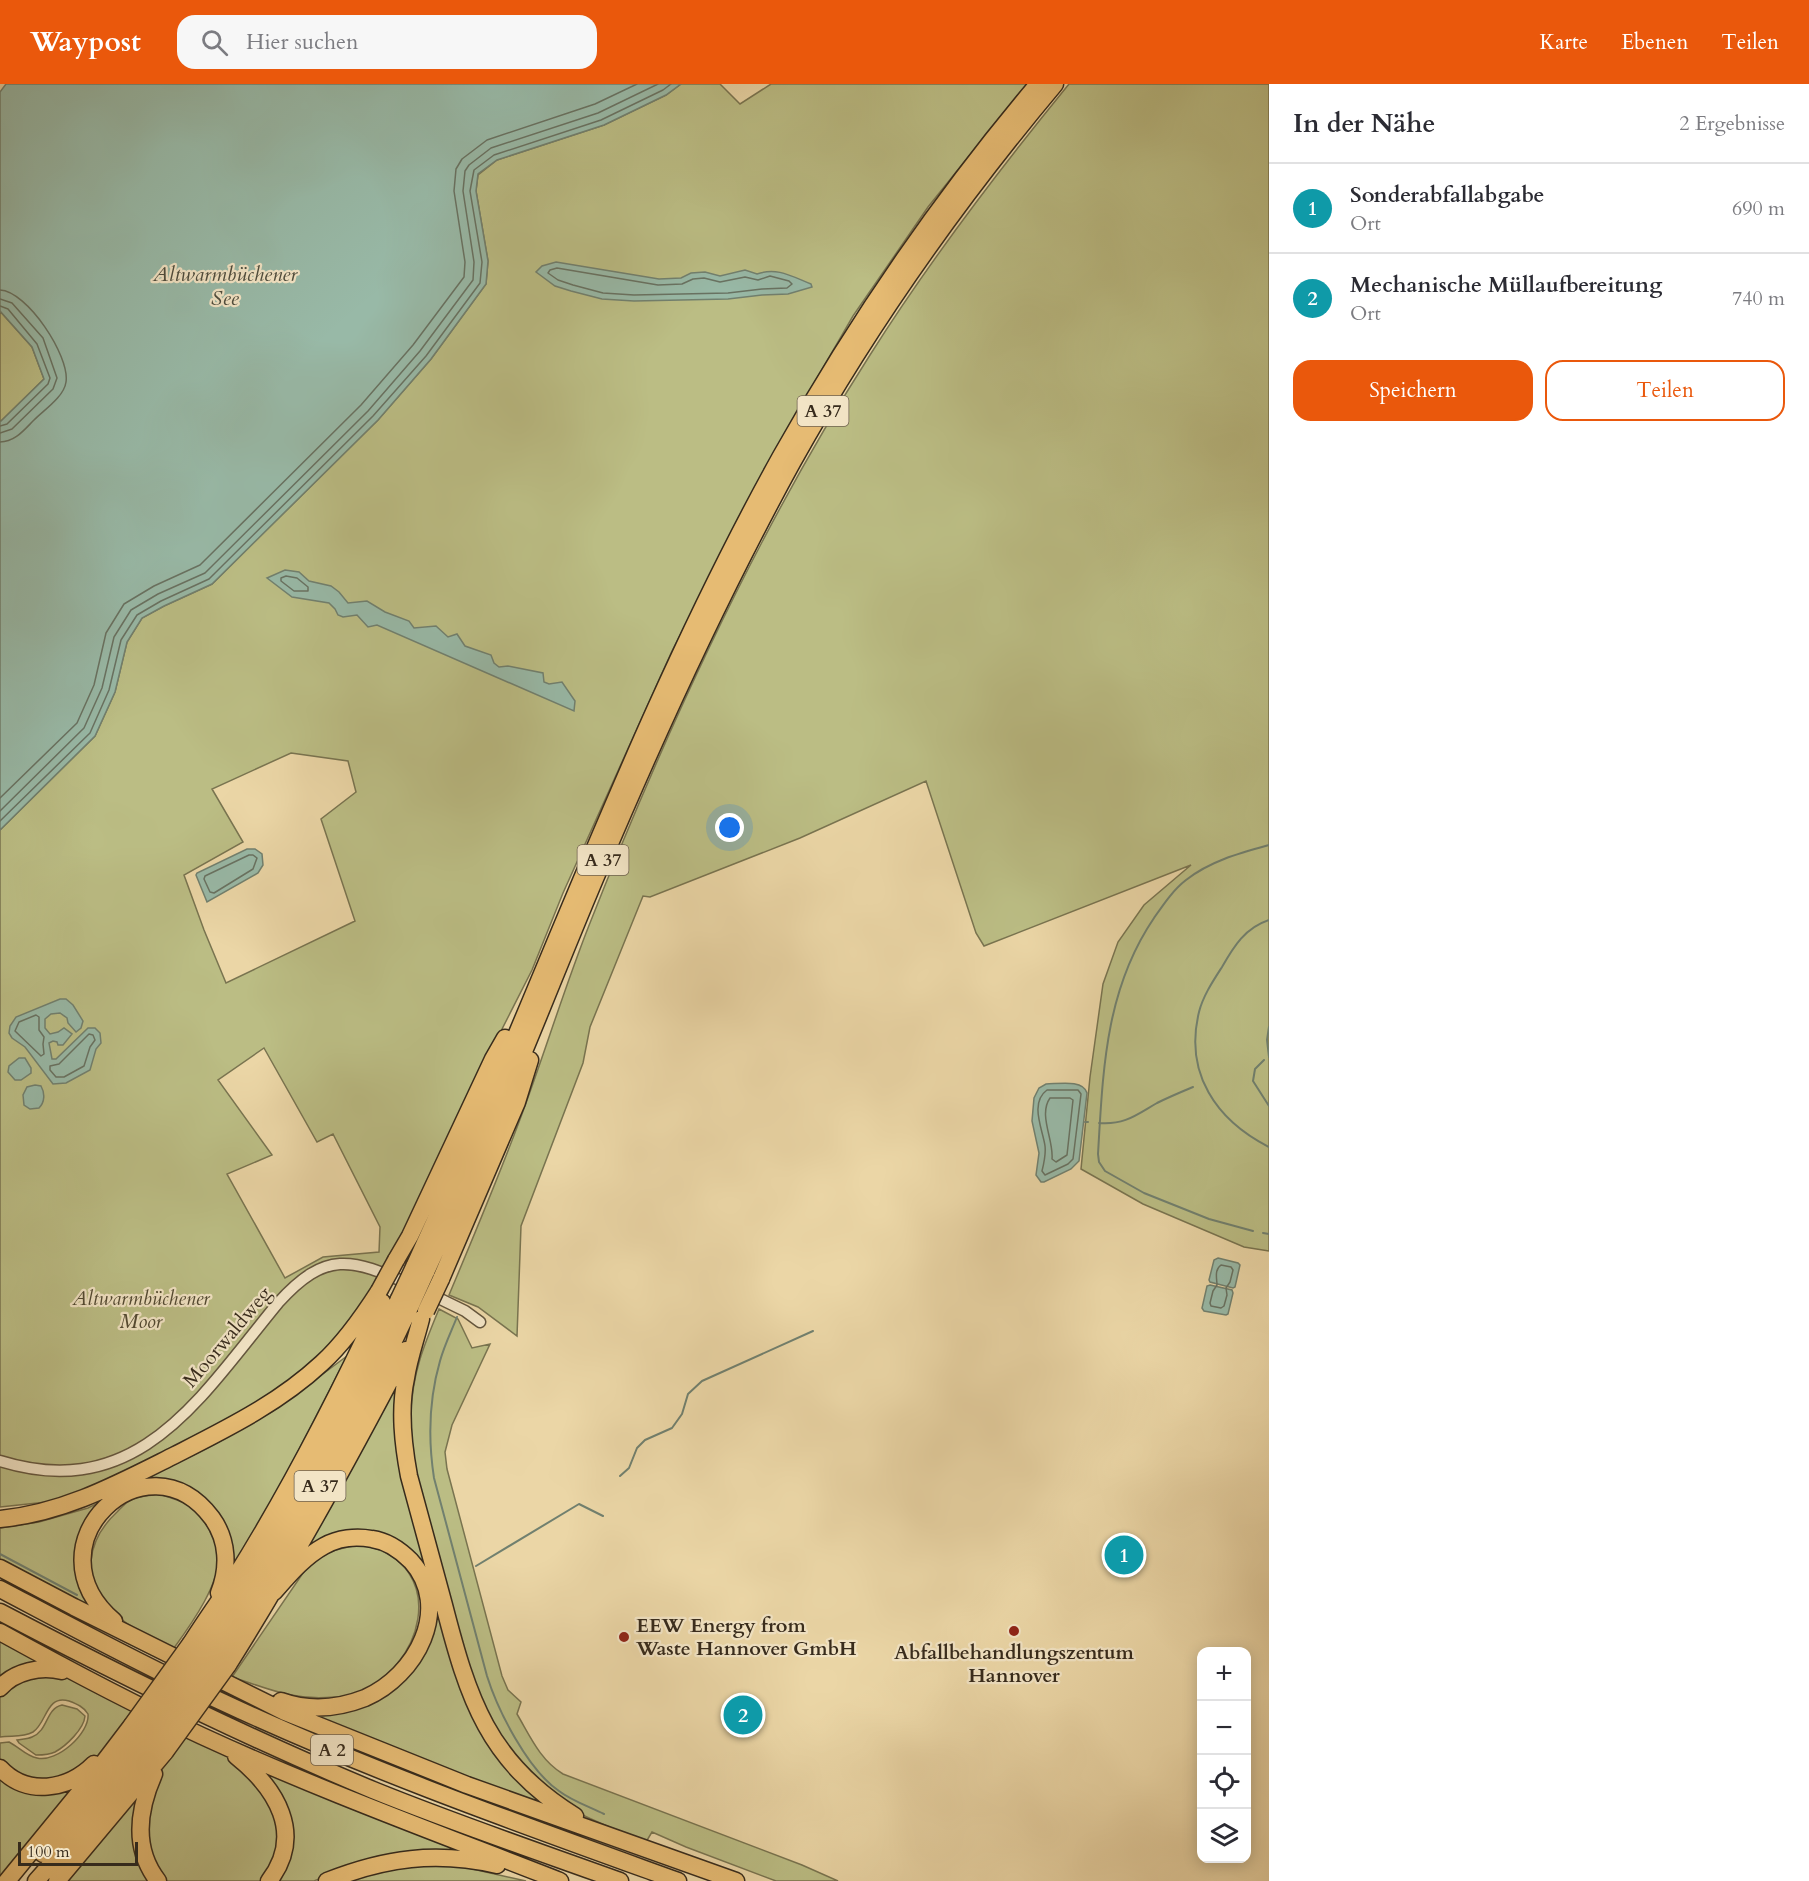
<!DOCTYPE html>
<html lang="de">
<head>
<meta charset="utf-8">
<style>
	body { margin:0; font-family:Cardo,serif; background:#f7f7f7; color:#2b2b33 }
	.controls { position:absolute; right:18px; bottom:18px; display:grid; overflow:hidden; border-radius:12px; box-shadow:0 3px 15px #0003 }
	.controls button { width:54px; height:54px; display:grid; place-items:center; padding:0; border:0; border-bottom:2px solid #e1e1e2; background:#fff; color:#2b2b33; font:30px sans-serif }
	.scale { position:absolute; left:18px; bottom:15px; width:120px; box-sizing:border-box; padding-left:6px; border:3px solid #372b1c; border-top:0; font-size:16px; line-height:21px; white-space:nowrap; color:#372b1c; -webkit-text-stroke:4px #f2e4c5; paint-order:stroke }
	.you { position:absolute; left:730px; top:744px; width:21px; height:21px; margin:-15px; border:4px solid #fff; border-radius:50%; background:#1a73e8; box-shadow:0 0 0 9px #1a73e833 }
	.badge { display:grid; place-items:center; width:39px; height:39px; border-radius:50%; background:#ea580c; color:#fff; font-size:20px; font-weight:700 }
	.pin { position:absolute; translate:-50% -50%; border:3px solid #fff; box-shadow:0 2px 6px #0006 }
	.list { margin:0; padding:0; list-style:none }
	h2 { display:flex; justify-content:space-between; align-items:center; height:78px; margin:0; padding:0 24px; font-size:26px }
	h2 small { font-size:20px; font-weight:400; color:#7c7c81 }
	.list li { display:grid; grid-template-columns:39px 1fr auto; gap:18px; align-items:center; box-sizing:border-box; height:90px; padding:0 24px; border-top:2px solid #e1e1e2 }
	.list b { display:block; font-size:22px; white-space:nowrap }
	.list p { margin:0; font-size:20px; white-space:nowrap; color:#7c7c81 }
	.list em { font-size:20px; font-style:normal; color:#7c7c81 }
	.actions { display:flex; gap:12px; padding:18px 24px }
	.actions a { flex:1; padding:14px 0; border:2px solid #ea580c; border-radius:18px; text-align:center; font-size:21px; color:#ea580c }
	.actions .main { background:#ea580c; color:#fff }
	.icon { flex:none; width:33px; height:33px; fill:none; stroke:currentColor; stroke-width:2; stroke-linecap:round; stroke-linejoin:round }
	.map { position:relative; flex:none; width:1269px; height:1797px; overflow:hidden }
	header { display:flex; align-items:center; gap:36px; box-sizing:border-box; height:84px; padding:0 30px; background:#ea580c; color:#fff }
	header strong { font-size:28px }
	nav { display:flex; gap:33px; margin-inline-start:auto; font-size:21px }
	.search { width:420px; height:54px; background:#f7f7f7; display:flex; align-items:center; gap:15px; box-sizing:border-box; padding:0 21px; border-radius:18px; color:#7c7c81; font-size:22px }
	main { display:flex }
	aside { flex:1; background:#fff }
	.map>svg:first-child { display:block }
	.green { fill:#bbbd84; stroke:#797450; stroke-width:1.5; fill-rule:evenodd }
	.water { fill:#98b9a7; stroke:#71806f; stroke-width:1.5 }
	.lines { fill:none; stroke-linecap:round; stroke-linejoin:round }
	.shore { stroke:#687262; stroke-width:1.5 }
	.stream { stroke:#71806f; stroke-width:2 }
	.minor-casing { stroke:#64563e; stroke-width:13 }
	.highway-casing { stroke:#372b1c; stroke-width:19 }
	.minor { stroke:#f2e4c5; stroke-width:10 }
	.highway { stroke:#e6bb73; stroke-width:16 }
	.highway-bridge-casing { stroke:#372b1c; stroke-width:19; stroke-linecap:butt }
	.highway-bridge { stroke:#e6bb73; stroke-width:16 }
	.poi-dot { fill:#8f2418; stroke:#f2e4c5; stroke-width:2 }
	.labels { text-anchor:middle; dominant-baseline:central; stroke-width:4.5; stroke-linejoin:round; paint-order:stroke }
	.shield { fill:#f2e4c5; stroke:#6f624f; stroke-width:1.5 }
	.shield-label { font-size:18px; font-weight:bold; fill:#372b1c }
	.park-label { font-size:20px; font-style:italic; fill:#514831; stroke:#f2e4c5 }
	.street-label { font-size:20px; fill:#372b1c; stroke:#f2e4c5 }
	.poi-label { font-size:20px; font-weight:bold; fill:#372b1c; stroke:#f2e4c5; text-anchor:start }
	.water-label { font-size:21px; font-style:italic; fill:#4f4e3f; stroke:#f2e4c5 }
</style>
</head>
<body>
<header>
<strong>Waypost</strong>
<div class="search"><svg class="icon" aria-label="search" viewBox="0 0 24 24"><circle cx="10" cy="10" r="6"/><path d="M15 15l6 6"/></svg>Hier suchen</div>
<nav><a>Karte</a><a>Ebenen</a><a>Teilen</a></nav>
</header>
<main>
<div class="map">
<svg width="1269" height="1797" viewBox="0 0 1269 1797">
	<rect width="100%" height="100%" fill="#ebd6a6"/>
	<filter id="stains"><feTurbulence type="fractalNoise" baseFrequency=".00333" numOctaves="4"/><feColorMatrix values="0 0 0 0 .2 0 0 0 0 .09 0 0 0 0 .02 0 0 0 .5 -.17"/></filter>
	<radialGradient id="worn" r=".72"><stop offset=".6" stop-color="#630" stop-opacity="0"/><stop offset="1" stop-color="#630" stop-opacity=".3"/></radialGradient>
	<path class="green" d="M681,0H720L740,20L771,0H1027L928,123L853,232L769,377L672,567L563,809L532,886L467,1014L376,1205L320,1274L259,1322L106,1399L56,1417L0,1423V746L95,652L115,608L127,558L142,534L164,522L212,500L378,336L431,275L486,200L488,177L476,107L478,91L497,76L604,41L666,11ZM291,669L348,677L356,708L321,735L355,837L226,899L204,846L184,791L243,758L212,705ZM264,964L317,1058L333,1050L380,1143L379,1168L323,1173L285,1194L227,1090L272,1071L218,996Z
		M1069,0H1269V1167L1244,1163L1143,1120L1081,1085L1090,993L1103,900L1118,858L1144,821L1191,781L984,862L976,849L926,697L800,754L650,813L643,812L590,943L583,979L521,1142L517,1252L478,1223L449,1211C473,1154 497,1097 519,1038C543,974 563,908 588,844C665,648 756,449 870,271C930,176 998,87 1069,0Z
		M0,227L32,263L44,295L0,338Z
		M439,1225L458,1235L472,1264L490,1260L452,1341L445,1368L447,1385L502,1592L508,1606L521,1618L517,1630C530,1652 540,1676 563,1690L802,1781L838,1797H776L686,1763L652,1748L646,1758C619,1747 592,1737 567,1723C549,1712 509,1670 497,1652C469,1610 461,1555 448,1507C432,1449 410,1390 411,1330C412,1290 424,1261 439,1225Z
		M347,1272L261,1439L234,1483L209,1424L135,1403L82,1453L101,1533L0,1481V1444L39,1438L88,1424L215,1360L273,1327Z
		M403,1278L399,1326L470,1621L572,1734L309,1631L378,1612L435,1529L388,1454L301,1472Z
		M158,1410C184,1417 201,1423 211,1450C213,1455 217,1462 218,1467C224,1495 190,1542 174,1564C152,1553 128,1544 111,1526C80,1495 87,1456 117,1428C121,1424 126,1418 131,1416C138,1412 150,1412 158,1410Z
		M363,1461C452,1480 424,1588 352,1611C346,1613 340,1613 334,1613C294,1617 269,1605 232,1593L303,1489C320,1470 337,1463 363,1461Z
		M0,1552L55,1581L0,1600Z
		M61,1590L134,1624L96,1676L84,1687L37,1699L0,1679V1659L9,1658C19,1663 26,1672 37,1674C57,1679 90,1649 88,1630C84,1623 77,1620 69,1617C46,1610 47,1639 33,1648C22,1654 11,1651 0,1653V1610L14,1598Z
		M62,1621L77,1625L85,1632C84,1645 66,1662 55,1668C49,1671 42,1671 36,1671L19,1659L17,1656C22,1655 28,1655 32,1653C49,1646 45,1625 62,1621Z
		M187,1651L230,1673L244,1683L276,1726L279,1765L262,1797H165L159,1791L145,1750L158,1691L166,1677Z
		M262,1685L478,1770L329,1791L314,1797H274L286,1774Z
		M0,1691L54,1709L69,1706L79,1700L0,1797Z
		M140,1709L154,1797H64Z
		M437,1777L526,1797H353L374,1786Z"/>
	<path class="water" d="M6,0H681L666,11L604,41L497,76L478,90L476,107L488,177L486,200L431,275L378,336L212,500L164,522L142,534L127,558L115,608L95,652L0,746V338L44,295L32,263L0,227V8Z
		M556,178L659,195L681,194L691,189L705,188L720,192L745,186L757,190C777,183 791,192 811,200L812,203L788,210L762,211L728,215L634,217L602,215L571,207L555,202L536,188L542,182Z
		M285,486L299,488L309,497L331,502L339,508L348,519L367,517L385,528L409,537L414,544L436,542L448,553L457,550L465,562L491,571L494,579L499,583L508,582L543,589L544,598L549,600L562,598L575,617L574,627L377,541L368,543L357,531L343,533L338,531L335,525L329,519L292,513L267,494Z
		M247,765H255L262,770L263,781L258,789L207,818L196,791L197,789Z
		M60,915H66L73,921L83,937L81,944L76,948L68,939L67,934L60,929L51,930L45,935V944L50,950L58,948L64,944L72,950L63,961H58L57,958L53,957L49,959L52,975H56L88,944H95L100,949L101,959L96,965L90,986L66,999L53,1000L25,963L12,954L9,949L10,942L16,933Z
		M19,974H25L31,984V989L21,996H15L8,988L9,982Z
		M1046,1000C1058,1000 1083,995 1087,1009L1079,1077L1071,1085L1044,1098H1041L1036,1091L1039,1069L1032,1037L1034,1014L1039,1004Z
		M35,1001L41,1002C45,1009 45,1018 39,1024L30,1025L24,1021L23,1011L27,1003Z
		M1218,1174L1238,1179L1240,1181L1235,1203L1233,1204L1210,1198L1209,1196L1214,1176Z
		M1210,1201L1232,1206L1233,1209L1228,1230L1226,1231L1204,1227L1202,1224L1207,1202Z"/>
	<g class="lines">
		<path class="shore" d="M557,184L658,201L682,200L693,195L704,194L720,198L745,193L758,196L770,192L789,197L792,200L787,204L762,205L728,209L634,211L603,209L573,201L558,196L548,189L550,186Z
			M0,206C27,207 70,272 66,298C64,313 44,326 34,336C24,346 15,358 0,358
			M0,215L12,219L43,254L57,294L53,305L12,345L0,349
			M0,222L8,225L37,260L50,294L48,300L7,340L0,342
			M286,492L297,494L308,503V507H294L281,497V494Z
			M0,714L77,639L94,601L106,549L124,520L154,502L200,481L361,321L413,261L464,193L465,178L454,107L456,85L462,75L487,56L595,20L637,0
			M0,727L84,644L102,604L114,553L131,526L158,510L205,489L368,327L420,267L473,196L474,178L463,107L465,87L469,81L491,64L598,29L658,0
			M0,737L90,649L109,606L121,556L137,531L161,517L209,495L373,332L426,272L480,199L482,178L470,107L474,86L494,71L601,36L663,6L671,0
			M249,771H253L257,774L253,785L214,809L210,808L204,795L205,792Z
			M36,931L39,933V946L44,953L43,960L44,970L41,972L15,947L19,938Z
			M89,950L93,951L95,956L90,963L84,982L64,993H56L50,986V982L59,980Z
			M1047,1006H1078L1081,1010L1073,1075L1068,1080L1045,1091L1042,1087C1044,1079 1046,1070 1045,1062C1043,1046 1029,1019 1047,1006Z
			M1050,1014H1070L1073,1016L1067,1071L1056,1078L1052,1075C1054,1056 1038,1031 1050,1014Z
			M1221,1181L1231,1183L1233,1186L1230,1198L1226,1204L1227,1211L1224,1222L1221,1224L1211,1222L1210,1219L1213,1207L1217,1201C1217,1195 1214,1186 1221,1181Z"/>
		<path class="stream" d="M1269,836C1245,844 1234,862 1222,883C1213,897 1203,912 1199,928C1184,989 1216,1036 1269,1063
			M1269,943L1267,956L1269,973
			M1264,976L1255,985L1253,997L1269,1022
			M1085,1038H1088
			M1099,1039C1125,1041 1136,1031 1157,1019C1169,1013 1181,1008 1193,1003
			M1253,1147L1209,1135L1144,1109L1105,1087L1099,1078L1098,1070C1103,987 1105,906 1154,834C1163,821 1173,806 1186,796C1210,777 1240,769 1269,761
			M1263,1149L1269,1150
			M457,1233C451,1248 444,1262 440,1277C429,1315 428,1355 434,1394L487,1592C498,1627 528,1686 559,1707C572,1717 590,1723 604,1730
			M620,1392L629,1384L637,1364L645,1356L672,1344L682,1330L688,1310L702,1297L813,1247
			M0,1470L77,1511
			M476,1482L579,1420L603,1432"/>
		<g class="minor-casing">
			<path id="minor" d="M428,1209L465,1227L480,1238
				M0,1377C139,1420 201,1312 278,1219C326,1166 351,1174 411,1201"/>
		</g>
		<g class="highway-casing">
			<path id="highway" d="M396,1176L410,1152L493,975L505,954
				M414,1183C440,1126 466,1068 491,1011C583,795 667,577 781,372C855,240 941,115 1038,0
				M426,1188C452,1131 479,1073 504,1015C537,938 567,860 600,783C658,646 720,510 792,379C867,244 956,118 1055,0
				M441,1195L517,1018L530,976
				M421,1235C416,1255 409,1274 406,1294C399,1326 403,1360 409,1392C421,1435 432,1478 444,1521C468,1614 488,1679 575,1732
				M0,1435C64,1429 119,1399 175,1371C228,1344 279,1319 322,1279C345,1258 363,1232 379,1207
				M0,1484L74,1523L285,1628L467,1701L736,1797
				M0,1505C72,1543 144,1582 218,1616C367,1686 523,1741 678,1797
				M274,1508C289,1491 304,1473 324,1462C338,1454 356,1452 372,1455C387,1457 400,1466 411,1477C453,1524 416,1592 365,1614C337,1625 309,1627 281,1617
				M0,1528C122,1592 245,1653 373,1706C454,1739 537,1767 620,1797
				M114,1537C25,1461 146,1346 212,1434C228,1456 229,1484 219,1509
				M0,1548C67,1585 133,1620 202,1652C319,1706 440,1750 560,1797
				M191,1559C205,1537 220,1516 234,1495C290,1406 338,1312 382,1218
				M203,1567C239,1512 274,1457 306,1399C340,1339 369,1277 399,1215
				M215,1575C250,1520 285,1464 317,1408C351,1347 381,1284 411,1221
				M228,1581C293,1478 350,1373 406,1266
				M0,1604C15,1587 41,1582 62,1587
				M236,1672C276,1704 305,1750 269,1797
				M0,1684C27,1713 68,1706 94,1680
				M154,1690C138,1726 133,1765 158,1797
				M43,1770L84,1724L143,1650
				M7,1797L97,1687L132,1641
				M36,1797L93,1733L154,1659
				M57,1797L165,1668
				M327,1797C385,1774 436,1767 497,1781"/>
		</g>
		<use href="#minor" class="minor"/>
		<use href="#highway" class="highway"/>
		<g class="highway-bridge-casing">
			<path id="highway-bridge" d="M379,1207L396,1176
				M399,1215L414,1183
				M411,1221L426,1188
				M426,1227L441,1195
				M132,1641L191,1559
				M143,1650L203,1567
				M154,1659L215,1575
				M165,1668L228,1581"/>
		</g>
		<use href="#highway-bridge" class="highway-bridge"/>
	</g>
	<g class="poi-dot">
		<circle cx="1014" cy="1547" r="6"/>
		<circle cx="624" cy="1553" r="6"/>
	</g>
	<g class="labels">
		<g class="shield">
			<rect x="797.5" y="312" width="51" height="30" rx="4.5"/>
			<rect x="577.5" y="761" width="51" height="30" rx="4.5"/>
			<rect x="294.5" y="1387" width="51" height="30" rx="4.5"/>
			<rect x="311" y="1651" width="42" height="30" rx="4.5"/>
		</g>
		<g class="shield-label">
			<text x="823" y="327">A 37</text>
			<text x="603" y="776">A 37</text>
			<text x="320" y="1402">A 37</text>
			<text x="332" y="1666">A 2</text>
		</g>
		<g class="park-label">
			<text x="141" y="1214">Altwarmbüchener<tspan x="141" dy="23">Moor</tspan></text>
		</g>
		<g class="street-label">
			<text transform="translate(227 1253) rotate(-50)">Moorwaldweg</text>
		</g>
		<g class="poi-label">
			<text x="636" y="1541">EEW Energy from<tspan x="636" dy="23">Waste Hannover GmbH</tspan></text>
			<text x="1014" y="1568" text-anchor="middle">Abfallbehandlungszentum<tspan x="1014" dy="23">Hannover</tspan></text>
		</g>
		<g class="water-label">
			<text x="225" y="190">Altwarmbüchener<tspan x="225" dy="24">See</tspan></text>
		</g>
	</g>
	<rect width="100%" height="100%" filter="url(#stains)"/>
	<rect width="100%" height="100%" fill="url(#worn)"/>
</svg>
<div class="controls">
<button>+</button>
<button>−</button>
<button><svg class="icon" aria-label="locate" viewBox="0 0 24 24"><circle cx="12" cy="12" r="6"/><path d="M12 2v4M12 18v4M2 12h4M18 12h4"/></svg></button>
<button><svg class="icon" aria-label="layers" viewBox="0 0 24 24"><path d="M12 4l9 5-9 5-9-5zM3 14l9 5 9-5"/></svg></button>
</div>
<div class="scale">100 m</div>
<div class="you"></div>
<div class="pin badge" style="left:1124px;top:1471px;background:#0f9aa8">1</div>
<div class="pin badge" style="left:743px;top:1631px;background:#0f9aa8">2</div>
</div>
<aside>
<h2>In der Nähe<small>2 Ergebnisse</small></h2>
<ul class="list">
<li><span class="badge" style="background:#0f9aa8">1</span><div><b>Sonderabfallabgabe</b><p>Ort</p></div><em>690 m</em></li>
<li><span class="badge" style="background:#0f9aa8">2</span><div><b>Mechanische Müllaufbereitung</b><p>Ort</p></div><em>740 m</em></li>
</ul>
<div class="actions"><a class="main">Speichern</a><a>Teilen</a></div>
</aside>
</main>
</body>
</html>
